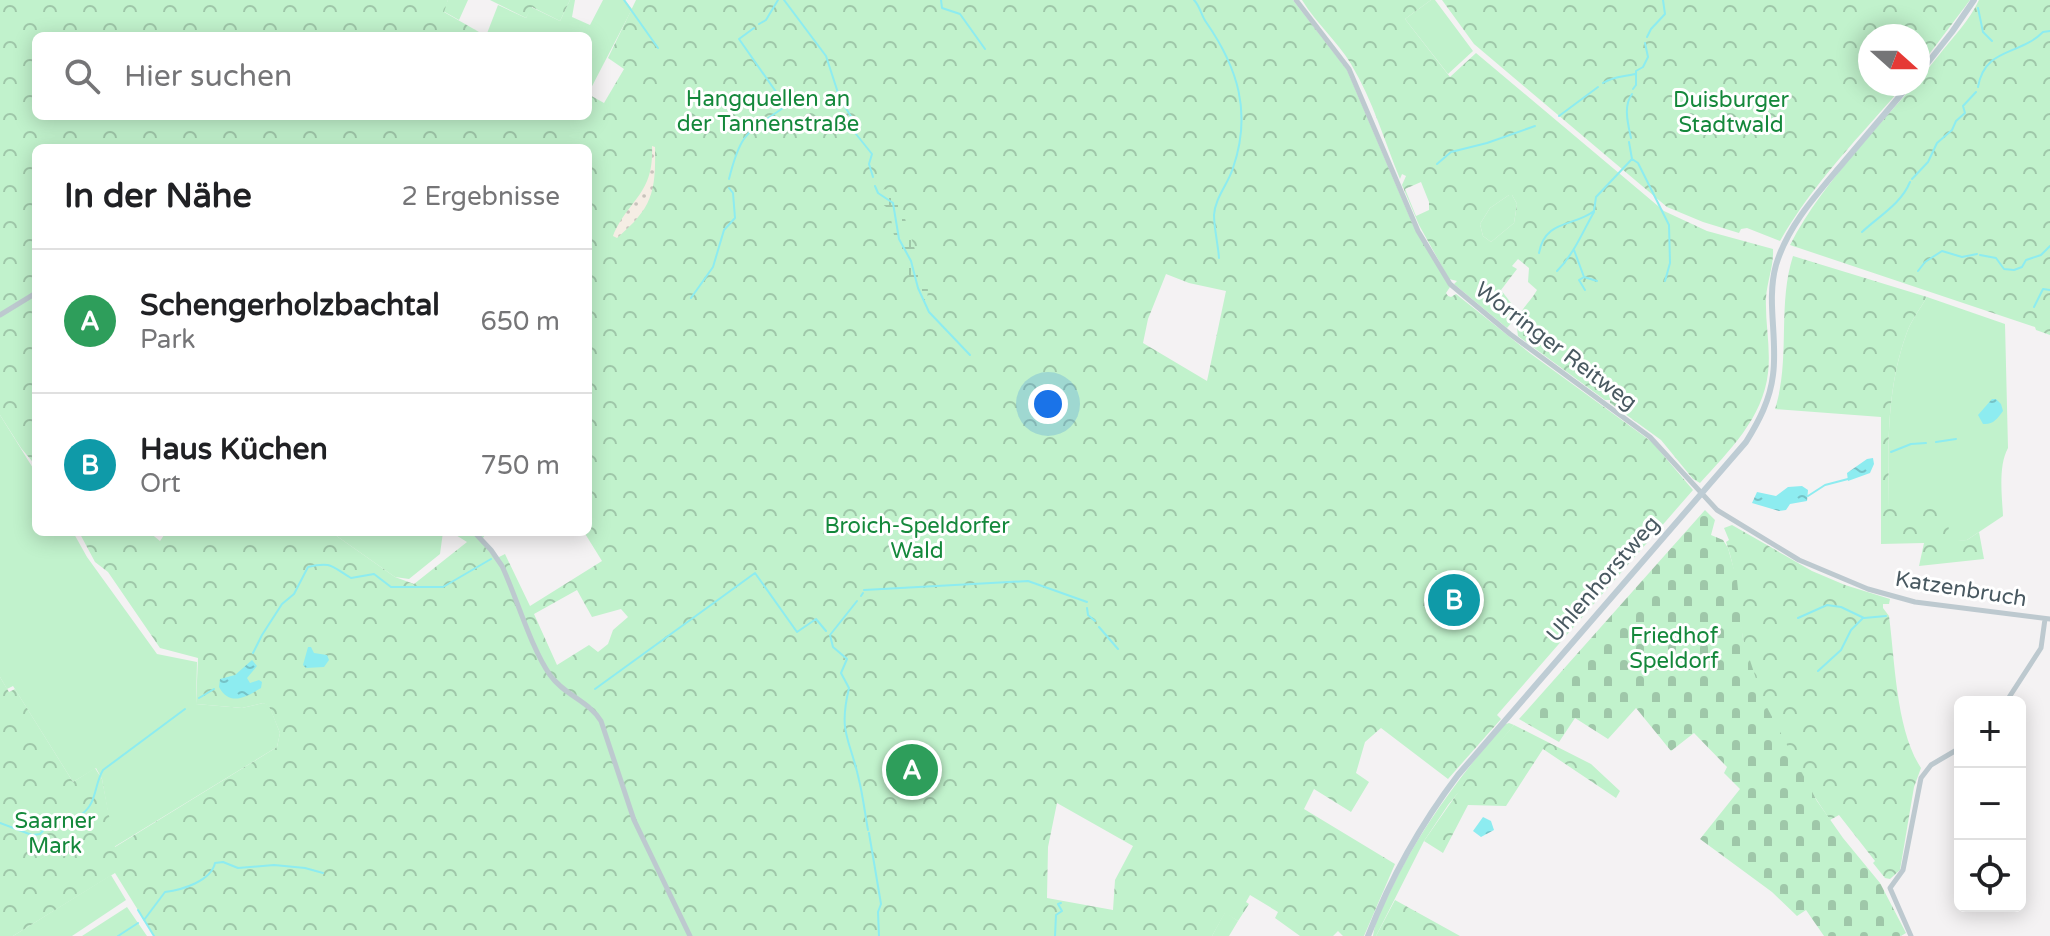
<!DOCTYPE html>
<html lang="de">
<head>
<meta charset="utf-8">
<style>
	body { margin:0; font-family:"Varela Round",sans-serif; background:#f6f6f6; color:#202124 }
	.controls { position:absolute; right:24px; bottom:24px; display:grid; overflow:hidden; border-radius:12px; box-shadow:0 4px 20px #0003 }
	.controls button { width:72px; height:72px; display:grid; place-items:center; padding:0; border:0; border-bottom:2px solid #e0e0e0; background:#fff; color:#202124; font:40px sans-serif }
	.compass { position:absolute; left:1858px; top:24px; width:72px; height:72px; border-radius:50%; background:#fff; box-shadow:0 4px 20px #0003; rotate:111deg }
	.you { position:absolute; left:1048px; top:404px; width:28px; height:28px; margin:-20px; border:6px solid #fff; border-radius:50%; background:#1a73e8; box-shadow:0 0 0 12px #1a73e833 }
	.badge { display:grid; place-items:center; width:52px; height:52px; border-radius:50%; background:#1497ed; color:#fff; font-size:26px; font-weight:700 }
	.pin { position:absolute; translate:-50% -50%; border:4px solid #fff; box-shadow:0 2px 8px #0006 }
	.list { margin:0; padding:0; list-style:none }
	h2 { display:flex; justify-content:space-between; align-items:center; height:104px; margin:0; padding:0 32px; font-size:34px }
	h2 small { font-size:26px; font-weight:400; color:#757577 }
	.list li { display:grid; grid-template-columns:52px 1fr auto; gap:24px; align-items:center; box-sizing:border-box; height:144px; padding:0 32px; border-top:2px solid #e0e0e0 }
	.list b { display:block; font-size:30px; white-space:nowrap }
	.list p { margin:0; font-size:26px; white-space:nowrap; color:#757577 }
	.list em { font-size:26px; font-style:normal; color:#757577 }
	.icon { flex:none; width:44px; height:44px; fill:none; stroke:currentColor; stroke-width:2; stroke-linecap:round; stroke-linejoin:round }
	.map { position:relative; flex:none; width:2050px; height:936px; overflow:hidden }
	.search { position:absolute; background:#fff; box-shadow:0 4px 20px #0003; left:32px; top:32px; width:560px; height:88px; display:flex; align-items:center; gap:20px; box-sizing:border-box; padding:0 28px; border-radius:12px; color:#757577; font-size:30px }
	.panel { position:absolute; background:#fff; box-shadow:0 4px 20px #0003; left:32px; top:144px; width:560px; height:392px; border-radius:12px }
	.map>svg:first-child { display:block }
	.green { fill:#c1f2cc }
	.forest { fill:url(#forest-crowns); fill-rule:evenodd }
	.wetland { fill:url(#wetland-marsh) }
	.sand { fill:url(#sand-dots) }
	.cemetery { fill:url(#cemetery-stones) }
	.water { fill:url(#water-ripples) }
	.lines { fill:none; stroke-linecap:round; stroke-linejoin:round }
	.stream { stroke:#8decf0; stroke-width:2 }
	.tertiary { stroke:#bdc9cf; stroke-width:5 }
	.secondary { stroke:#beccd4; stroke-width:6 }
	.labels { text-anchor:middle; dominant-baseline:central; stroke-width:6; stroke-linejoin:round; paint-order:stroke }
	.park-label { font-size:22px; fill:#14883b; stroke:#fff }
	.street-label { font-size:22px; fill:#495961; stroke:#fff }
</style>
</head>
<body>
<div class="map">
<svg width="2050" height="936" viewBox="0 0 2050 936">
	<defs>
		<pattern id="forest-crowns" width="20" height="18" patternUnits="userSpaceOnUse" patternTransform="scale(2)"><rect width="20" height="18" fill="#c1f2cc"/><path d="M2 6a3 3 0 1 1 6 0M12 15a3 3 0 1 1 6 0" fill="none" stroke="#9fc7a9"/></pattern>
		<pattern id="wetland-marsh" width="20" height="14" patternUnits="userSpaceOnUse" patternTransform="scale(2)"><rect width="20" height="14" fill="#c1f2cc"/><path d="M1 5h8M5 5V1M11 12h8M15 12V8" fill="none" stroke="#9fc7a9"/></pattern>
		<pattern id="sand-dots" width="8" height="8" patternUnits="userSpaceOnUse" patternTransform="scale(2)"><rect width="8" height="8" fill="#f5ede4"/><path d="M2 2h.1M6 6h.1" fill="none" stroke="#c8c3bc" stroke-width="1.8" stroke-linecap="round"/></pattern>
		<pattern id="cemetery-stones" width="16" height="16" patternUnits="userSpaceOnUse" patternTransform="scale(2)"><rect width="16" height="16" fill="#c1f2cc"/><path d="M2 7V4a2 2 0 0 1 4 0v3zM10 15v-3a2 2 0 0 1 4 0v3z" fill="#9fc7a9"/></pattern>
		<pattern id="water-ripples" width="26" height="14" patternUnits="userSpaceOnUse" patternTransform="scale(2)"><rect width="26" height="14" fill="#8decf0"/><path d="M2 4q2-2 4 0t4 0M15 11q2-2 4 0t4 0" fill="none" stroke="#75c2c6"/></pattern>
	</defs>
	<rect width="100%" height="100%" fill="#f4f2f3"/>
	<path class="green" d="M448,0H468L459,20L443,11Z
		M570,0H575L572,17L590,25L603,0H625L632,9L588,94V36H486L498,5L526,18L531,7L560,21Z
		M1431,0H1435L1473,51L1448,74L1405,19Z
		M1509,195H1512L1517,204L1514,223L1491,242L1483,236L1480,224L1490,208Z
		M1927,297L2005,324L2008,448C1998,466 2002,496 2003,516L1967,540L1949,542L1889,509C1888,451 1886,391 1906,335C1910,322 1920,309 1927,297Z
		M0,415L36,473V532H73L87,557L157,654L197,662L196,704L242,708L263,703L269,705L280,733L277,747L114,847L102,779L96,768L73,782L13,686L7,689L0,677Z
		M331,532H443L440,554L409,579L395,577Z
		M1509,723L1514,725L1448,805L1424,841L1376,936H1373C1375,920 1384,904 1391,890C1420,828 1460,777 1503,725Z
		M111,875L126,900L72,936H13Z
		M127,907L147,936H82Z
		M1225,912L1238,921L1229,936H1212Z"/>
	<path class="forest" d="M0,0H448L444,12L486,36H36V116H588V94L604,103L624,69L608,58L636,0H1293L1347,70L1413,225L1450,287L1446,293L1448,296L1451,297L1456,294L1531,354L1652,442L1693,490L1497,715L1501,719L1448,779L1381,728L1365,742L1356,773L1369,782L1351,812L1314,789L1304,809L1395,864L1364,936H1343L1338,931L1333,936H1300L1275,918L1278,912L1250,895L1246,902L1249,904L1238,921L1225,913L1212,936H154L115,873L13,936H0V677L9,692L15,689L73,782L95,768L102,779L115,847L277,747L280,733L269,706L263,703L242,708L196,704L198,658L160,648L108,572L95,562L79,532H149L160,541L166,532H331L395,577L414,584L467,542L451,532H487L481,541L495,559L505,554L530,606L602,561L584,532H588V148H36V466L21,448L0,415ZM1166,274L1189,283L1226,291L1207,381L1143,343L1148,319ZM577,590L592,617L621,609L628,617L613,630L608,644L598,652L589,645L557,665L534,614ZM1057,803L1133,846L1115,880L1113,910L1047,898L1048,847Z
		M490,0H570L560,21L532,7L526,18Z
		M1302,0H1431L1405,19L1450,77L1476,53L1664,211L1707,231L1773,249C1774,265 1767,282 1766,298C1765,323 1771,348 1768,373C1763,418 1729,451 1700,483L1693,479L1661,440L1610,403V400H1605L1518,336C1514,311 1526,309 1537,290L1528,282L1529,268L1518,259L1512,266L1517,269L1501,290L1514,307L1512,322L1507,328L1454,284L1457,281L1449,279L1419,225L1402,185L1406,176L1402,174L1400,179C1384,140 1373,101 1351,64C1337,41 1316,23 1302,0ZM1421,182L1429,202V210L1416,216L1405,189ZM1509,195H1512L1517,204L1514,223L1491,242L1483,236L1480,224L1490,208Z
		M1442,0H1970L1918,69V36H1870V84H1905C1862,134 1813,183 1780,241L1747,228L1741,229L1739,233L1703,222L1667,207L1474,44Z
		M1979,0H2050V335L2036,330L2035,327L1790,245C1824,178 1893,113 1939,55C1953,37 1969,21 1979,0Z
		M1793,256L1927,297C1920,309 1910,322 1906,335C1886,391 1888,450 1889,508L1948,502L1949,541L1967,540L1979,532L1984,559L1919,566L1924,543L1881,544V417L1775,409C1791,359 1777,306 1793,256Z
		M1732,525L1812,571L1845,585L1890,599L1889,604H1883V608L1889,616C1895,661 1896,730 1921,768L1914,787L1900,870L1890,879L1885,878L1873,863L1875,861L1839,815L1830,820C1795,768 1754,700 1743,639C1737,606 1738,574 1726,542L1729,540L1724,528Z
		M1514,725L1591,764L1620,791L1616,798L1543,749L1506,806L1468,805L1443,853L1424,841L1468,778Z
		M1395,900L1460,936H1376Z"/>
	<path class="wetland" d="M885,189L900,203L928,290L927,299H918L893,232L890,210L876,199L878,193Z"/>
	<path class="sand" d="M652,146L655,147C656,193 652,208 617,238L613,236C629,198 654,195 652,146Z"/>
	<path class="cemetery" d="M1705,510L1715,520L1711,535L1723,540L1728,548L1737,580L1743,639L1763,700L1817,801L1843,838L1880,883L1906,933L1901,936H1824L1806,910L1797,916L1772,892L1700,839L1740,789L1724,773L1727,767L1694,733L1671,751L1636,708L1608,739L1575,718L1559,742L1519,719Z"/>
	<path class="water" d="M1992,399H1996L2001,404L2003,411C1997,419 1993,425 1983,424L1978,415Z
		M1873,458L1874,464L1870,473L1848,481L1847,473L1867,459Z
		M1802,486L1808,490L1807,501L1790,504L1786,510L1779,511L1752,503L1757,492L1776,496L1788,487Z
		M308,647H311L314,653L327,655L329,660L324,667L306,668L303,665Z
		M252,660L257,666L247,678L250,683L259,680L262,682L261,688C246,697 230,707 219,687L220,679L235,675Z
		M1483,817L1491,821L1494,830L1481,837L1473,831Z"/>
	<g class="lines">
		<path class="stream" d="M624,0L658,48
			M784,0L826,56L840,99L852,118V129L872,154L869,164L873,177
			M941,0L942,8L960,14L985,49
			M1194,0C1200,6 1201,15 1206,22C1238,68 1252,113 1233,168C1228,184 1215,198 1214,215C1214,228 1218,244 1219,258
			M1978,8L1983,32L1992,41
			M759,24L766,20L778,0
			M1647,37L1651,29L1665,14L1663,0
			M1603,83C1614,76 1623,77 1635,74
			M1978,87C1985,47 2019,56 2043,32L2050,31
			M1633,89L1636,85V71L1643,67L1648,57L1645,43
			M1559,116L1598,87
			M1631,138C1628,124 1623,106 1632,94
			M1629,142L1632,159L1638,163L1669,225L1670,263L1665,281
			M1437,164L1451,152L1487,143L1535,126
			M729,179C741,131 747,133 786,106L739,39L754,28
			M1912,179L1928,162L1937,143L1952,130L1956,121L1965,113L1963,106L1976,92
			M875,186L878,193L893,203L899,239L911,261L918,288L929,312L970,355
			M1862,232C1879,216 1901,204 1910,182
			M1574,250L1584,277L1597,281
			M1539,253C1545,219 1574,227 1594,211L1596,197L1632,159
			M1980,255L1996,258L2004,269L2014,270L2022,267L2026,260L2041,255L2050,246
			M1557,271C1574,254 1582,233 1594,212
			M1918,271L1925,262L1942,251L1962,257L1977,254
			M1584,277L1579,280L1585,290
			M691,298L713,267L724,230L735,218L733,193L729,188
			M2034,307L2043,289L2050,290
			M1936,442L1956,439
			M1891,452L1911,444L1926,443
			M1808,496L1825,485L1848,479
			M864,590L1028,581L1087,602
			M861,596L863,593
			M857,601L830,635L833,647L847,659L841,673L849,688C838,734 850,738 859,780C863,796 865,814 868,830
			M1087,608L1088,615L1095,621
			M1798,618L1827,605L1841,607L1864,618L1886,616
			M1099,627L1118,649
			M253,653L262,635L282,604L294,594L308,567C332,561 332,567 351,578L374,574L391,587H443L491,559
			M1818,671L1841,650L1851,630L1863,618
			M595,689L755,573L797,632L816,619L826,631
			M199,698L214,689
			M82,814C97,803 94,785 103,770L185,709
			M0,823L32,835L40,834L50,823L71,817
			M869,833L881,904L878,912L879,936
			M138,910L154,936
			M144,920L165,892C182,890 211,881 215,863L223,862L238,868L274,865L305,868L323,873
			M118,936L138,923
			M1055,936L1056,915L1062,911L1058,904L1061,903"/>
		<path class="tertiary" d="M1296,0L1349,69L1418,231L1450,284L1510,334L1650,437L1717,510L1799,560L1868,589L1915,602L2050,619
			M0,315L36,293
			M474,532L491,550L502,566C517,598 531,648 550,675C564,695 589,701 601,721L634,820L690,936
			M2006,702L2041,648L2045,619
			M1911,936L1890,888L1903,870L1921,778L1931,765L1960,748"/>
		<path class="secondary" d="M1918,75L1952,32L1974,0
			M1368,936C1391,877 1420,825 1458,775L1746,442C1759,421 1770,400 1773,375C1778,338 1766,301 1776,265C1788,225 1817,194 1843,163C1865,137 1888,110 1910,84"/>
	</g>
	<g class="labels">
		<g class="park-label">
			<text x="768" y="99">Hangquellen an<tspan x="768" dy="25">der Tannenstraße</tspan></text>
			<text x="1731" y="100">Duisburger<tspan x="1731" dy="25">Stadtwald</tspan></text>
			<text x="917" y="526">Broich-Speldorfer<tspan x="917" dy="25">Wald</tspan></text>
			<text x="1674" y="636">Friedhof<tspan x="1674" dy="25">Speldorf</tspan></text>
			<text x="55" y="821">Saarner<tspan x="55" dy="25">Mark</tspan></text>
		</g>
		<g class="street-label">
			<text transform="translate(1556 346) rotate(37)">Worringer Reitweg</text>
			<text transform="translate(1603 579) rotate(-49)">Uhlenhorstweg</text>
			<text transform="translate(1961 589) rotate(9)">Katzenbruch</text>
		</g>
	</g>
</svg>
<div class="controls">
<button>+</button>
<button>−</button>
<button><svg class="icon" aria-label="locate" viewBox="0 0 24 24"><circle cx="12" cy="12" r="6"/><path d="M12 2v4M12 18v4M2 12h4M18 12h4"/></svg></button>
</div>
<svg class="compass" viewBox="-18 -18 36 36"><path d="M0-13l5 13h-10z" fill="#e53935"/><path d="M0 13l5-13h-10z" fill="#757577"/></svg>
<div class="you"></div>
<div class="pin badge" style="left:912px;top:770px;background:#2e9e5b">A</div>
<div class="pin badge" style="left:1454px;top:600px;background:#0f9aa8">B</div>
<div class="search"><svg class="icon" aria-label="search" viewBox="0 0 24 24"><circle cx="10" cy="10" r="6"/><path d="M15 15l6 6"/></svg>Hier suchen</div>
<section class="panel">
<h2>In der Nähe<small>2 Ergebnisse</small></h2>
<ul class="list">
<li><span class="badge" style="background:#2e9e5b">A</span><div><b>Schengerholzbachtal</b><p>Park</p></div><em>650 m</em></li>
<li><span class="badge" style="background:#0f9aa8">B</span><div><b>Haus Küchen</b><p>Ort</p></div><em>750 m</em></li>
</ul>
</section>
</div>
</body>
</html>
